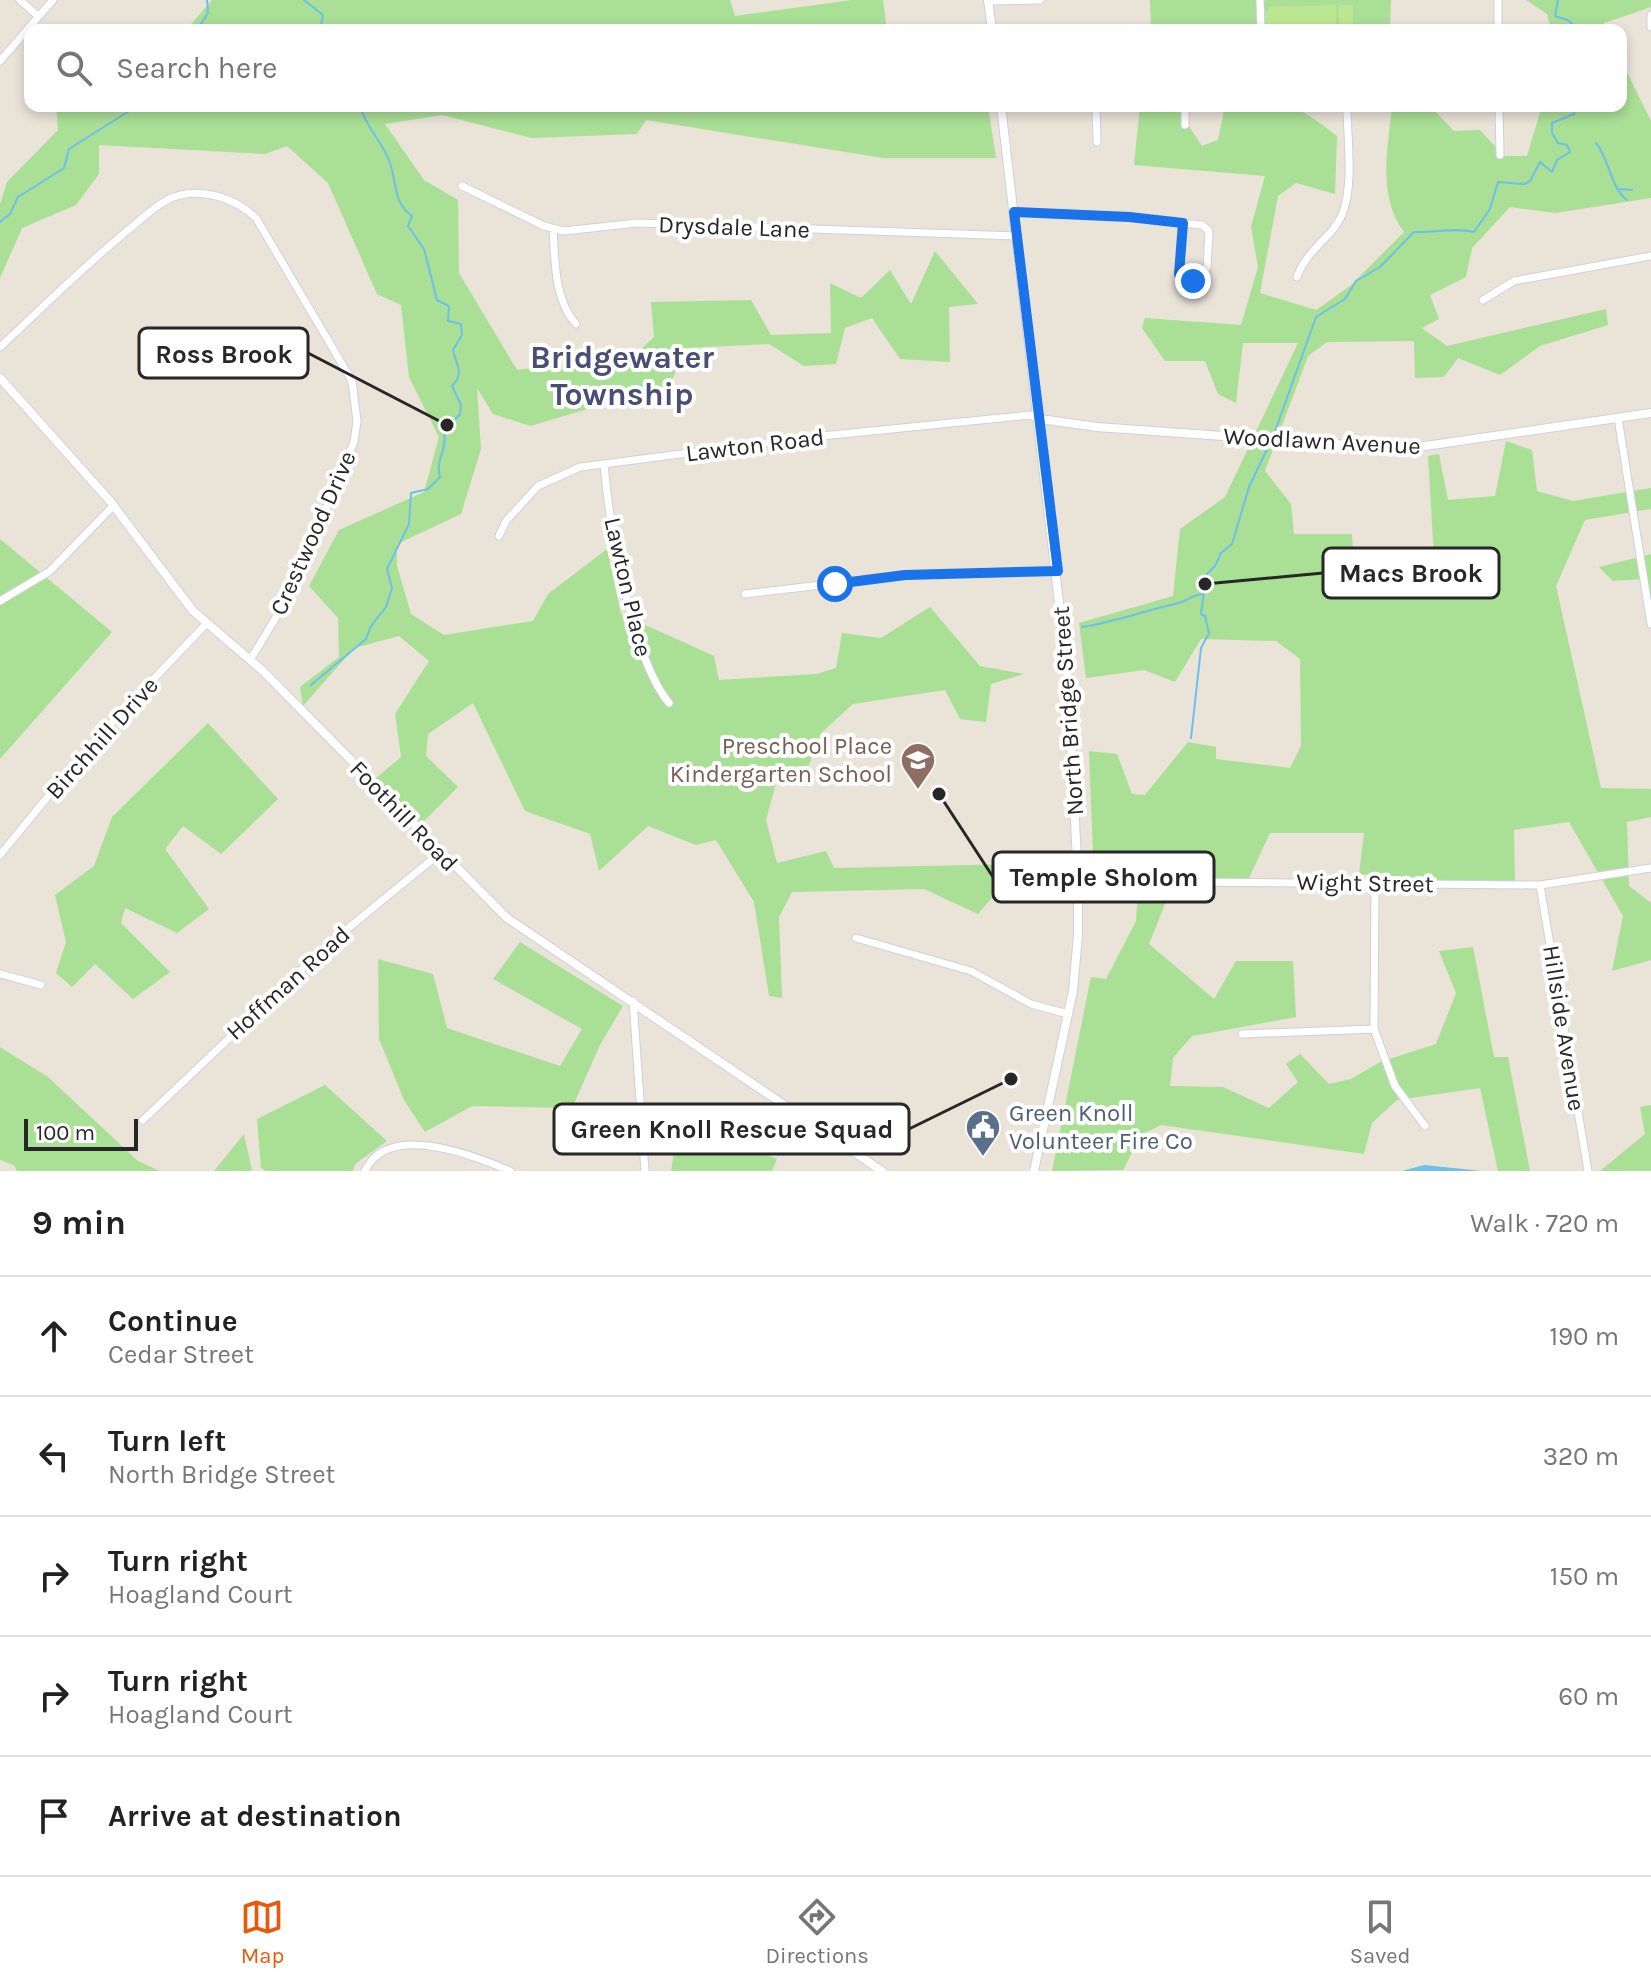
<!DOCTYPE html>
<html lang="en">
<head>
<meta charset="utf-8">
<style>
	body { margin:0; font-family:Karla,sans-serif; background:#f2f2f2; color:#222 }
	.scale { position:absolute; left:24px; bottom:20px; width:114px; box-sizing:border-box; padding-left:8px; border:4px solid #272727; border-top:0; font-size:22px; line-height:28px; white-space:nowrap; color:#272727; -webkit-text-stroke:6px #fff; paint-order:stroke }
	.stop { position:absolute; width:24px; height:24px; margin:-18px; border:6px solid #1a73e8; border-radius:50%; background:#fff }
	.stop.end { background:#1a73e8; border-color:#fff; box-shadow:0 2px 8px #0008 }
	.list { margin:0; padding:0; list-style:none }
	h2 { display:flex; justify-content:space-between; align-items:center; height:104px; margin:0; padding:0 32px; font-size:34px }
	h2 small { font-size:26px; font-weight:400; color:#767676 }
	.list li { display:grid; grid-template-columns:52px 1fr auto; gap:24px; align-items:center; box-sizing:border-box; height:120px; padding:0 32px; border-top:2px solid #e0e0e0 }
	.list b { display:block; font-size:30px; white-space:nowrap }
	.list p { margin:0; font-size:26px; white-space:nowrap; color:#767676 }
	.list em { font-size:26px; font-style:normal; color:#767676 }
	.icon { flex:none; width:44px; height:44px; fill:none; stroke:currentColor; stroke-width:2; stroke-linecap:round; stroke-linejoin:round }
	.map { position:relative; flex:none; width:1651px; height:1171px; overflow:hidden }
	.search { position:absolute; background:#fff; box-shadow:0 4px 12px #0003; left:24px; right:24px; top:24px; height:88px; display:flex; align-items:center; gap:20px; box-sizing:border-box; padding:0 28px; border-radius:16px; color:#767676; font-size:30px }
	.sheet { height:704px; background:#fff }
	nav { display:flex; justify-content:space-around; align-items:center; box-sizing:border-box; height:112px; border-top:2px solid #e0e0e0; background:#fff; font-size:22px; color:#767676 }
	nav a { display:grid; justify-items:center; gap:4px }
	nav .on { color:#ea580c }
	.map>svg:first-child { display:block }
	.green { fill:#aadf96 }
	.pitch { fill:#bde691 }
	.water { fill:#6dc0e9 }
	.lines { fill:none; stroke-linecap:round; stroke-linejoin:round }
	.stream { stroke:#6dc0e9; stroke-width:2 }
	.minor-casing { stroke:#ced0e0; stroke-width:9 }
	.tertiary-casing { stroke:#ced0e0; stroke-width:10 }
	.minor { stroke:#fff; stroke-width:7 }
	.tertiary { stroke:#fff; stroke-width:8 }
	.route { stroke:#1a73e8; stroke-width:10 }
	.labels { text-anchor:middle; dominant-baseline:central; stroke-width:8; stroke-linejoin:round; paint-order:stroke }
	.street-label { font-size:24px; fill:#272727; stroke:#fff }
	.education-label { font-size:24px; fill:#785e54; stroke:#fff; text-anchor:end }
	.service-label { font-size:24px; fill:#4e5e75; stroke:#fff; text-anchor:start }
	.district-label { font-size:32px; font-weight:bold; fill:#494e75; stroke:#fff }
	.leader { fill:none; stroke:#272727; stroke-width:3 }
	.callout-dot { fill:#272727; stroke:#fff; stroke-width:3 }
	.callout { fill:#fff; stroke:#272727; stroke-width:3 }
	.callout-label { font-size:26px; text-anchor:middle; font-weight:bold; fill:#272727 }
</style>
</head>
<body>
<div class="map">
<svg width="1651" height="1171" viewBox="0 0 1651 1171">
	<rect width="100%" height="100%" fill="#e9e3d8"/>
	<path class="green" d="M212,0H730L735,16L852,0H883L887,30H186Z
		M1150,0H1391L1390,30H1151Z
		M1526,0H1651V7L1604,23L1606,30H1551L1547,14Z
		M1621,60L1651,121V198L1555,213L1510,207L1472,248L1466,277L1430,295L1439,319L1422,328L1447,346L1606,309L1608,325L1540,346L1500,375L1458,358L1444,377L1415,378L1414,341L1327,342L1308,356L1265,471L1291,504L1294,534H1352L1355,588L1436,590L1428,456L1439,454L1448,500L1495,496L1506,441L1532,450L1537,491L1573,501L1651,488V509L1585,520L1556,586L1601,788L1651,789V817L1627,822L1629,886L1651,903V960L1612,971L1623,916L1569,822L1514,830L1515,884L1503,885L1359,874L1364,833H1270L1248,880L1175,879L1149,944L1214,999L1236,961H1293L1296,1017L1192,1036L1173,1058L1170,1086L1223,1087L1269,1108L1298,1082L1286,1064L1300,1054L1329,1084L1351,1079L1380,1062L1436,1044L1456,993L1439,951L1473,947L1494,1057H1508L1530,1171H1498L1480,1088L1397,1100L1372,1123L1364,1154L1161,1125L1141,1135L1123,1170L1052,1171L1091,977L1106,979L1136,921L1139,878L1094,879L1089,751L1117,754L1132,794L1145,795L1188,742L1216,747V759L1290,768L1301,746L1300,659L1276,641L1201,639L1175,682L1144,670L1086,678L1079,623L1173,596L1180,529L1225,497L1298,343H1243L1236,403L1218,394L1205,361H1165L1142,328L1145,318L1241,325L1258,267L1251,227L1265,176L1134,165L1140,106H1176L1202,146L1218,140L1224,110L1254,112C1283,90 1314,119 1337,136L1335,194L1296,183L1278,196L1260,293L1316,310L1350,286L1404,232C1377,196 1388,148 1392,106H1430L1454,131L1480,130L1504,156H1527L1542,106H1621Z
		M56,106H988L996,158H883L646,120L637,134L531,138L442,115L385,124L424,180L458,200L459,273L517,370L637,353L654,337L651,302L751,300L771,335L831,333L830,283L861,298L890,270L911,304L935,251L978,304L949,307L950,362L900,359L872,318L845,328L836,364L804,366L769,344L685,348L670,385L530,426L493,414L477,388L481,449L461,514L397,544V566L411,614L444,635L533,621L548,594L607,549L621,614L714,656L719,680L817,674L836,668L842,633L881,638L930,607L980,666L1024,674L991,684L986,722L960,719L945,690L853,704L821,733L809,765L776,783L766,820L777,863L826,851L834,868L1021,864L978,914L924,889L792,892L779,917L782,998L769,996L754,902L716,840L696,845L648,826L599,871L590,834L525,811L473,703L428,734L426,756L458,787L421,824L375,779L401,757L395,714L429,661L399,636L354,648L303,706L300,687L339,657L338,618L309,586L339,530L424,492L439,437L409,377L401,305L377,294L328,183L287,146L265,154L99,145V174L76,205L22,228L0,278V204L7,182L58,130Z
		M0,539L112,632L0,759Z
		M1651,554V601H1648L1644,579L1613,581L1599,567Z
		M208,723L278,799L221,854L183,826L165,849L209,909L177,933L125,908L121,923L170,972L133,999L95,964L72,987L56,973L66,942L55,895L94,866L112,817Z
		M520,942L623,1006L600,1045L572,1108L472,1106L425,1132L404,1100L379,1039L378,959L433,974L447,1028L560,1066L582,1029L493,979Z
		M0,1047L48,1077L138,1161L160,1171H17L14,1165L0,1160Z
		M325,1085L387,1141L355,1164L353,1171H266L261,1168L257,1119Z
		M1651,1105V1171H1600L1645,1134L1640,1107Z
		M679,1121L777,1159L772,1171H671Z
		M244,1134L252,1171H214Z"/>
	<path class="pitch" d="M1336,5V30H1266L1265,13L1270,7Z
		M1339,5H1353V30H1339Z"/>
	<path class="water" d="M1424,1165L1482,1171H1402Z"/>
	<g class="lines">
		<path class="stream" d="M304,0L323,15L320,30
			M1558,0L1555,16L1568,20L1579,30
			M197,30L208,13L207,0
			M1596,143C1610,160 1610,187 1627,200
			M1617,189L1632,190
			M0,222L10,214L18,197L64,168L69,149L137,106
			M1274,434L1316,317L1345,299L1356,281L1380,267L1414,232C1434,233 1456,227 1474,232L1490,209L1498,182L1524,184L1530,181L1540,162L1552,172L1557,160L1570,152L1567,145L1558,143L1552,133V123L1574,114L1576,106
			M1082,627C1115,622 1143,611 1175,604C1187,602 1192,594 1204,594
			M311,685L366,639L371,626L386,607L392,588L387,569L409,524L411,493L428,489L440,477C435,460 448,448 444,432L460,414L461,405L452,386C465,373 456,365 453,350L462,335L461,324L448,321L449,306L437,300L424,249L408,226L412,216C393,203 397,183 390,163C383,142 366,128 360,106
			M1191,738L1201,648L1209,633L1205,616L1201,614L1206,575L1215,566L1221,553L1232,544L1249,487L1269,445"/>
		<g class="minor-casing">
			<path id="minor" d="M20,0L38,16
				M1260,0L1261,30
				M1498,0V30
				M989,1L1040,0
				M1651,15V27
				M0,61L53,0
				M1096,106L1097,142
				M1185,106V125
				M1499,106L1500,155
				M462,186L544,226L564,231L637,223L1017,236
				M1014,212L1129,217L1183,223
				M1183,223L1202,225L1209,231L1207,268L1200,280H1186L1179,274Z
				M553,229C555,260 554,300 576,324
				M1297,277C1307,248 1335,236 1343,212C1354,181 1347,138 1347,106
				M1483,300L1514,281L1651,256
				M0,347C42,308 83,267 127,231C141,220 155,205 171,198C200,186 235,198 256,218L352,381L357,421L354,442L292,591L250,660
				M1618,418L1651,624
				M604,464C609,523 632,659 669,703
				M499,536L506,521L538,486L580,467L812,437L1030,415L1040,419
				M745,594L905,575L1058,571
				M0,601L50,571L114,505
				M0,855L86,750L207,623
				M1078,881L1540,885L1651,868
				M1375,885L1374,1029L1395,1086L1425,1126
				M1540,885L1588,1171
				M856,938L971,971L1031,1004L1068,1014
				M0,974L41,985
				M633,1001L645,1171
				M1242,1034L1374,1029
				M143,1120L324,948L440,853
				M365,1171C388,1121 473,1155 510,1171"/>
		</g>
		<g class="tertiary-casing">
			<path id="tertiary" d="M988,0L992,30
				M1001,106L1068,680L1078,881V935L1073,991L1034,1171
				M0,378L110,501L193,611L263,671L507,918L882,1171
				M1040,419L1097,427L1405,449L1651,413"/>
		</g>
		<use href="#minor" class="minor"/>
		<use href="#tertiary" class="tertiary"/>
	</g>
	<g class="lines">
		<path class="route" d="M835,584L905,575L1058,571L1014,212L1129,217L1183,223L1179,274L1193,281"/>
	</g>
	<defs>
		<g id="school-pin" transform="scale(1.8)"><path d="M0 17L-7.5 6A9.5 9.5 0 1 1 7.5 6Z" fill="#8d6e63" stroke="#fff"/><path d="M0-5L7-2L0 1L-7-2ZM-4 1L0 2.5L4 1V4Q0 6-4 4Z" fill="#fff"/></g>
		<g id="civic-pin" transform="scale(1.8)"><path d="M0 17L-7.5 6A9.5 9.5 0 1 1 7.5 6Z" fill="#5c6f8a" stroke="#fff"/><path d="M-.6-6.5H3V-4.5H.6V-3L4-1V1h2V6H-6V1h2V-1L-.6-3ZM-1.2 2.5V6h2.4V2.5Z" fill="#fff"/></g>
	</defs>
	<g fill-rule="evenodd">
		<use href="#school-pin" x="918" y="760"/>
		<use href="#civic-pin" x="983" y="1127"/>
	</g>
	<g class="labels">
		<g class="street-label">
			<text transform="translate(734 227) rotate(2)">Drysdale Lane</text>
			<text transform="translate(1322 441) rotate(3)">Woodlawn Avenue</text>
			<text transform="translate(755 445) rotate(-7)">Lawton Road</text>
			<text transform="translate(313 533) rotate(-66)">Crestwood Drive</text>
			<text transform="translate(628 587) rotate(77)">Lawton Place</text>
			<text transform="translate(1068 711) rotate(-94)">North Bridge Street</text>
			<text transform="translate(102 738) rotate(-48)">Birchhill Drive</text>
			<text transform="translate(404 816) rotate(46)">Foothill Road</text>
			<text transform="translate(1365 883) rotate(1)">Wight Street</text>
			<text transform="translate(288 983) rotate(-42)">Hoffman Road</text>
			<text transform="translate(1564 1028) rotate(81)">Hillside Avenue</text>
		</g>
		<g class="education-label">
			<text x="892" y="746">Preschool Place<tspan x="892" dy="28">Kindergarten School</tspan></text>
		</g>
		<g class="service-label">
			<text x="1009" y="1113">Green Knoll<tspan x="1009" dy="28">Volunteer Fire Co</tspan></text>
		</g>
		<g class="district-label">
			<text x="622" y="357">Bridgewater<tspan x="622" dy="37">Township</tspan></text>
		</g>
	</g>
	<path class="leader" d="M447 425L308 353M1205 584L1323 573M939 794L993 877M1011 1079L909 1129"/>
	<g class="callout-dot">
		<circle cx="447" cy="425" r="8"/>
		<circle cx="1205" cy="584" r="8"/>
		<circle cx="939" cy="794" r="8"/>
		<circle cx="1011" cy="1079" r="8"/>
	</g>
	<g class="callout">
		<rect x="139" y="328" width="169" height="50" rx="8"/>
		<rect x="1323" y="548" width="176" height="50" rx="8"/>
		<rect x="993" y="852" width="221" height="50" rx="8"/>
		<rect x="554" y="1104" width="355" height="50" rx="8"/>
	</g>
	<g class="callout-label">
		<text x="224" y="363">Ross Brook</text>
		<text x="1411" y="582">Macs Brook</text>
		<text x="1104" y="886">Temple Sholom</text>
		<text x="732" y="1138">Green Knoll Rescue Squad</text>
	</g>
</svg>
<div class="scale">100 m</div>
<div class="stop" style="left:835px;top:584px"></div>
<div class="stop end" style="left:1193px;top:281px"></div>
<div class="search"><svg class="icon" aria-label="search" viewBox="0 0 24 24"><circle cx="10" cy="10" r="6"/><path d="M15 15l6 6"/></svg>Search here</div>
</div>
<section class="sheet">
<h2>9 min<small>Walk · 720 m</small></h2>
<ul class="list">
<li><svg class="icon" aria-label="ahead" viewBox="0 0 24 24"><path d="M12 20V5M6 11l6-6 6 6"/></svg><div><b>Continue</b><p>Cedar Street</p></div><em>190 m</em></li>
<li><svg class="icon" aria-label="left" viewBox="0 0 24 24"><path d="M17 20v-9H6M10 6l-5 5 5 5"/></svg><div><b>Turn left</b><p>North Bridge Street</p></div><em>320 m</em></li>
<li><svg class="icon" aria-label="right" viewBox="0 0 24 24"><path d="M7 20v-9h11M14 6l5 5-5 5"/></svg><div><b>Turn right</b><p>Hoagland Court</p></div><em>150 m</em></li>
<li><svg class="icon" aria-label="right" viewBox="0 0 24 24"><path d="M7 20v-9h11M14 6l5 5-5 5"/></svg><div><b>Turn right</b><p>Hoagland Court</p></div><em>60 m</em></li>
<li><svg class="icon" aria-label="arrive" viewBox="0 0 24 24"><path d="M6 21V4h12l-3 4 3 4H6"/></svg><div><b>Arrive at destination</b></div></li>
</ul>
</section>
<nav>
<a class="on"><svg class="icon" aria-label="map" viewBox="0 0 24 24"><path d="M3 6l6-2 6 2 6-2v14l-6 2-6-2-6 2zM9 4v14M15 6v14"/></svg>Map</a>
<a><svg class="icon" aria-label="directions" viewBox="0 0 24 24"><path d="M12 3l9 9-9 9-9-9zM9 14v-3h6M13 9l2 2-2 2"/></svg>Directions</a>
<a><svg class="icon" aria-label="saved" viewBox="0 0 24 24"><path d="M7 4h10v16l-5-4-5 4z"/></svg>Saved</a>
</nav>
</body>
</html>
